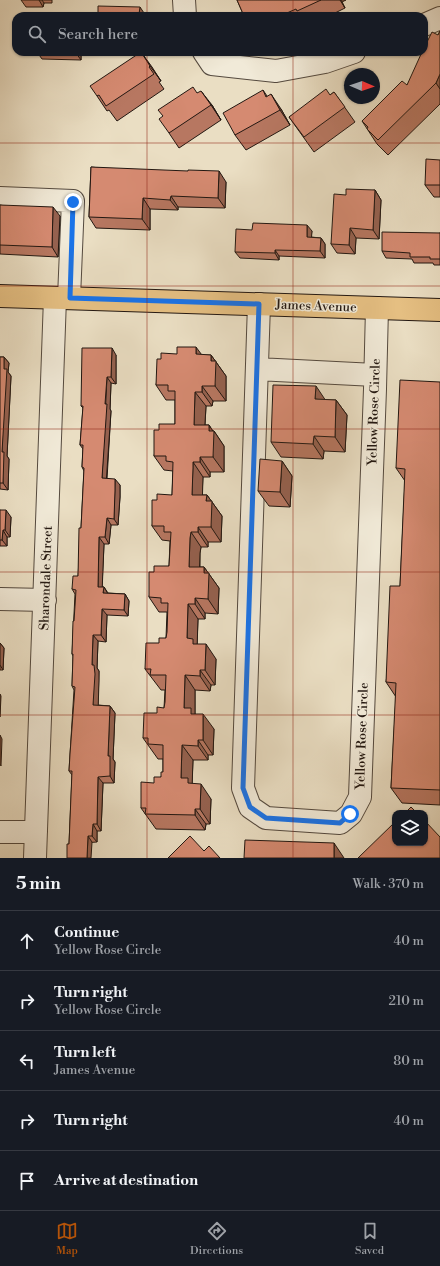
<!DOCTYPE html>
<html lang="en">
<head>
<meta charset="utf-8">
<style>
	body { margin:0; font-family:"Libre Bodoni",serif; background:#242831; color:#f1f3f6 }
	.controls { position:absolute; right:12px; bottom:12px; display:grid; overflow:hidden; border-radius:8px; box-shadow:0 1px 3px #0004 }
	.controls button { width:36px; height:36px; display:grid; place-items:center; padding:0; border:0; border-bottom:1px solid #363941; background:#171b24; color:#f1f3f6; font:20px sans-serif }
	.compass { position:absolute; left:344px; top:68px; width:36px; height:36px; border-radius:50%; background:#171b24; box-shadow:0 1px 3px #0004; rotate:92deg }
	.stop { position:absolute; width:12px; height:12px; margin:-9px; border:3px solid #1a73e8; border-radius:50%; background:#fff }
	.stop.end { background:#1a73e8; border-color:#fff; box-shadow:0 1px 4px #0008 }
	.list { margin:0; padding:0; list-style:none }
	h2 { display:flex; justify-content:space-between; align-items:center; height:52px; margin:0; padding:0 16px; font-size:17px }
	h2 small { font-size:13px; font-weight:400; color:#9ea1a6 }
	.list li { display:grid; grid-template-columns:26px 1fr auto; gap:12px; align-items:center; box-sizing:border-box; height:60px; padding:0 16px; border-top:1px solid #363941 }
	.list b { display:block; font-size:15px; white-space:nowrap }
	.list p { margin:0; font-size:13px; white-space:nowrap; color:#9ea1a6 }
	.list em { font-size:13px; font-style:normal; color:#9ea1a6 }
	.icon { flex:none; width:22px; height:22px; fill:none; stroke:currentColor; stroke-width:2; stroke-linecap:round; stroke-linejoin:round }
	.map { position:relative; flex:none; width:440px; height:858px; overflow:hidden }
	.search { position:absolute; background:#171b24; box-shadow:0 1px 3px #0004; left:12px; right:12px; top:12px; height:44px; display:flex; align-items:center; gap:10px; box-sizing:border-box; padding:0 14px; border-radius:12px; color:#9ea1a6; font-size:15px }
	.sheet { height:352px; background:#171b24 }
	nav { display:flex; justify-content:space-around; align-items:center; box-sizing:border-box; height:56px; border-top:1px solid #363941; background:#171b24; font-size:11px; color:#9ea1a6 }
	nav a { display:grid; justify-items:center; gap:2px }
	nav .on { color:#b45309 }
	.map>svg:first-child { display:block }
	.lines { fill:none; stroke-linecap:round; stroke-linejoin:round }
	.minor-casing { stroke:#54493e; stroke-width:24 }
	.major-casing { stroke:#221711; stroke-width:24 }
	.minor { stroke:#f1ead8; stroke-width:22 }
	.major { stroke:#e5bf82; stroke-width:22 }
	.wall { fill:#b77761; stroke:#221711 }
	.shaded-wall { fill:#95614f; stroke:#221711 }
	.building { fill:#d58a71; stroke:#221711 }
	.route { stroke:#1a73e8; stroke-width:5 }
	.grid { fill:none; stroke:#8f2418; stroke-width:1; stroke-opacity:0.55 }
	.labels { text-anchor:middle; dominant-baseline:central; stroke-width:3; stroke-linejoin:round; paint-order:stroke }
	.street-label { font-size:13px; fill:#221711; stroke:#f1ead8 }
</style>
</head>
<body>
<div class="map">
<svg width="440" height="858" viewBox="0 0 440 858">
	<rect width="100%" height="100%" fill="#eadec3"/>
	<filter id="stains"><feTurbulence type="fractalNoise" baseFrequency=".005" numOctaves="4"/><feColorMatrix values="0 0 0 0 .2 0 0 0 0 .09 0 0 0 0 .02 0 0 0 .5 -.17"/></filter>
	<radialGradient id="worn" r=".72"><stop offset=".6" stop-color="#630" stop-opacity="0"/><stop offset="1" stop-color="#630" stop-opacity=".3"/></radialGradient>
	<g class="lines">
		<g class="minor-casing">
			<path id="minor" d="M184,0L185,16
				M424,25L440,18
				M204,52L212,64L276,71L325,62L354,52
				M0,198L73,201L69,298
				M259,304L243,788L250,807L266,818L340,823L351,814L360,797L375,389L377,308
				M257,369L375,375
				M0,599L45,600
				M0,832H36
				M35,858L55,298"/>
		</g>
		<g class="major-casing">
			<path id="major" d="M0,296L440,310"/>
		</g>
		<use href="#minor" class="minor"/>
		<use href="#major" class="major"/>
	</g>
	<path class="wall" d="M21,0H52V3H44L43,7H26Z
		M237,0H346L342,2L345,8L329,16H244Z
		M440,31V104L388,155L377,144L362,121L407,85L438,35Z
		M37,52H81V60L42,59Z
		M141,52L161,81L159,82L164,89L117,121L109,110L107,111L97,96Z
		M263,90L267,96L281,109L290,125L246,150L235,135Z
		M334,92L355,122L314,152L289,117L330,95Z
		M197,93L212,105L221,120L179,148L169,133Z
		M440,160V197H434L425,185Z
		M91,167L226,182L225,208L178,207V210L150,209V230L96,228L89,217Z
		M375,190L381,200L379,239L356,238L355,254L337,253L331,244L346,195Z
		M0,205L60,216L58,257L0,254Z
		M312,231L311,237L321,238L325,244V258L279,256V260L240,258L235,252Z
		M440,233V265H434L433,263H414L412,259L386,258L382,251Z
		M116,355V384L111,383L110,409L111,411L107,479L120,485V497L118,525H111L109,544H104L102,587H104L108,593L125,594L129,601L128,616L107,615L106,642L98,641L97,668L99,671L98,705L110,706L115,713L113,759L115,762L114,783H103L101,831H97V842L69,844L72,775L69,771L74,690L72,686L73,656L72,654L75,594L72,589L78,576L81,528L84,471L82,467L83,449L80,445L83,408L81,406Z
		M201,355H211L226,376V401H213L212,406H206L205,425H209L213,431H214L224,446V472H210V477H203L202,495H207L222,516L221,542H208V547H201L200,553V567H204L219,588L218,614L205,613V619H198L197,644L216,659L215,685H211L210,691L195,690V714L214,729L213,755H208V760H193L192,783L211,799L210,824H206L205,830L156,829L141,808L154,783L161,777L163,772V759H158L143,738L157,713L164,708L165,690H161L145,669L159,643L166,638L167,612H159L149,597L154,572L169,566L170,541L162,540L152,526L157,500L172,495L173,471L164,470L154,456L159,430L175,424V400H166L156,385L161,359Z
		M0,357H4L9,363L8,372L11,376L7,456L9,459L8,490L0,489Z
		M440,382V805L402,803L391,788L396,697L386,682L400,586L405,481L396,468Z
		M325,400H336L347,415L345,452L324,451L323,459L281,457L271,442Z
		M282,461L292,476L290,507L269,506L258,491Z
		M0,510L11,517L10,537H7V546H0Z
		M0,643L4,648L3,670H0Z"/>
	<path class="shaded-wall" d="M39,0H42L44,3L43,7Z
		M340,0H341L345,8Z
		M140,7L146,16H141L139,14Z
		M76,52H81V60L76,53Z
		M141,52L152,67L161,81L150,66Z
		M440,74V89L436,83Z
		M201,91L212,105L221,120L211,105Z
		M271,94L281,109L290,125L280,110Z
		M219,171L226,182L225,208L218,198Z
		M375,190L381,200L379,239L373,230Z
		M171,196L178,207V210L170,200Z
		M143,198L150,209V230L142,219Z
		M53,207L60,216L58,257L52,247Z
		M307,225L312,231L311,244L307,237Z
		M350,228L356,238L355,254L349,245Z
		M321,238L325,244V258L320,251Z
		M275,250L279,256V260L275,253Z
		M196,347L207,362L196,354Z
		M112,348L116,355V384L111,377Z
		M211,355L226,376V401L215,386L211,361Z
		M4,357L9,363L8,372L11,376L7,456L9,459L8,490L3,483L2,452Z
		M107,377L111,383L110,409L111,411L106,485L102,478Z
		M202,386L213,401L212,406L202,392Z
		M316,386L326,401L315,399Z
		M195,392L206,406L204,440L194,425Z
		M336,400L347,415L345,452L335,437Z
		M209,425L214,433V431L224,446V472L213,457L209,431Z
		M314,436L324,451L323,459L313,444Z
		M200,457L210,472V477L200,462Z
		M282,461L292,476L290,507L280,492Z
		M193,462L203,477L202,510L192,495Z
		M115,479L120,485V497L118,525L114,519Z
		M207,495L222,516L221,542L211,527L206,501Z
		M6,510L11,517L10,537L5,530Z
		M107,518L111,525L109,544L105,537Z
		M198,527L208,542V547L198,532Z
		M3,530L7,537V546L2,540Z
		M191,532L201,547L200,553L199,582L189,567L190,538Z
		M99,537L104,544L102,593L98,587Z
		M204,567L219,588L218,614L208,599L204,573Z
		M104,587L108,594L103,593Z
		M125,594L129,601L128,616L124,610Z
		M195,598L205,613V619L195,604Z
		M188,604L198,619L197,650L187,638Z
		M102,609L107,615L106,642L101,635Z
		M93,635L98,641L97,668L99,671V681L98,712L93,705L92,665Z
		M0,643L4,648L3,670L0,665Z
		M206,644L216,659L215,685L205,670Z
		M200,670L211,685L210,691L200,676Z
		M185,675L195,690V719L184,708Z
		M0,694L1,696L0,717Z
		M110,706L115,713L113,759L115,762L114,783L110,776L108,756Z
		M203,714L214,729L213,755L203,740Z
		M0,735L2,739L1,766L0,764Z
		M198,740L208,755V760L198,746Z
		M182,745L193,760L192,789L181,778Z
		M98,777L103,783L101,831L97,824Z
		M201,784L211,799L210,824L200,809Z
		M195,809L206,824L205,830L195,815Z
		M93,824L97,831V842L92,836Z
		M88,836L92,842L91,858H87Z
		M334,843L344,858H334Z"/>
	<path class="building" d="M237,0H321L297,11L296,9L280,16H244Z
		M98,6L140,7L139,14H144V16H93V13L98,14Z
		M440,31V74L436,83L378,140L367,129L368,127L362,121L402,81L407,85L422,52H424V48L432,32L438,35Z
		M37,52H76V53H37Z
		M141,52L150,66L149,67L154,74L106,106L99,95L97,96L90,86Z
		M193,87L197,93L201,91L211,105L169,133L159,119L163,116L158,110Z
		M326,89L330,95L334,92L345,107L304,137L289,117Z
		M263,90L266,97L271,94L280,110L235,135L223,113Z
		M426,159L440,160V185H425Z
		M91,167L188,171V170L219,171L218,198L171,196L170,200L143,198L142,219L89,217Z
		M346,189L375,190L373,230L350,228L349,245L331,244L334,194L346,195Z
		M0,205L53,207L52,247L0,245Z
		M253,223L307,225V237L321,238L320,251L275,250V253L235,252L236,229L252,230Z
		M382,232L440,233V259H430V257H410V253L382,251Z
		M177,347H196V354L211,355V361H216L215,386H202V392H195L194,425H209V431H214L213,457H200V462H193V468L192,495H207L206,501H212L211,527H198V532H191L190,538L189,567H204V573H209L208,599L195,598V604H188L187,638L193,639V644H206L205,670H200V676L185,675L184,708H191V714H203V740H198V746L182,745L181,778H188V783L201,784L200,809H195V815L145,814L146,808H141V782L154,783V777H161V772H163V745L148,744V738H143L144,713H157V707L164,708L165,702L166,675H150L151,669H145L146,643H159V638H166L167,632L168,603H161V598L149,597V572H154V566H169L171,532H164V526H152V500H157V494L172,495L173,462L166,461V456H154V430H159V424H175V391H168V385H156L157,359H161V353L177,354Z
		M82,348H112L111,377H107L105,404H107L102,478L115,479V491L114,519L107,518L105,537H99L98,587H104L103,593L125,594L124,610L102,609L101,635H93L92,665H94L95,674L93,705L110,706L108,756H110V776L98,777L97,824H93L92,836H88L87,858H67V844H69L72,771H69L70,754L75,687L72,686L73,654H72L73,621H74L76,590L72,589L73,576H78L79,528H81L84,468L82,467L83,445H80L83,406H81Z
		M0,357H4V369H7L2,452H4L3,483H0Z
		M400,380L440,382V790L391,788L396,683L386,682L390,586H400L405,469L396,468Z
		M273,385L316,386L315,399L336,400L335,437L314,436L313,444L271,442Z
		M260,459L282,461L280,492L258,491Z
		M0,510H6L5,530H3L2,540H0Z
		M411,807L417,813H405Z
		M425,821L440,837V858H358L395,822V843H425Z
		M190,836L204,851L209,846L220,858H168Z
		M245,840L334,843V858H244Z"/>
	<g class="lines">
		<path class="route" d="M73,202L70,298L259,304L243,788L250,807L266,818L340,823L350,814"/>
	</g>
	<path class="grid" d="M147,0V16M293,0V16M147,52V858M293,52V858M0,143H440M0,286H440M0,429H440M0,572H440M0,715H440"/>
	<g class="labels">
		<g class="street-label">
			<text transform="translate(316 306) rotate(2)">James Avenue</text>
			<text transform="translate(374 412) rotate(-88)">Yellow Rose Circle</text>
			<text transform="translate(46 578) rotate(-88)">Sharondale Street</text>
			<text transform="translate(362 736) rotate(-88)">Yellow Rose Circle</text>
		</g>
	</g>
	<rect width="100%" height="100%" filter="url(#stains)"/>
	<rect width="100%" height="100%" fill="url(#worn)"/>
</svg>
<div class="controls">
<button><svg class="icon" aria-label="layers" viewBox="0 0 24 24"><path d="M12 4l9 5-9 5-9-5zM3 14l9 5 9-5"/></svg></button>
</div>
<svg class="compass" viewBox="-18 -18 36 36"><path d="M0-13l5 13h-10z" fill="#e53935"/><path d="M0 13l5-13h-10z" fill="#9ea1a6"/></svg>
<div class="stop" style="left:350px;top:814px"></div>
<div class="stop end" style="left:73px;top:202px"></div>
<div class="search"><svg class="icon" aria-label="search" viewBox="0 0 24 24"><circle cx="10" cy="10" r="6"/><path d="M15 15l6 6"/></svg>Search here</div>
</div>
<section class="sheet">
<h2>5 min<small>Walk · 370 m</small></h2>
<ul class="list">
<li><svg class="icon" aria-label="ahead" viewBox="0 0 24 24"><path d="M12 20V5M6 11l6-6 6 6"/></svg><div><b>Continue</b><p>Yellow Rose Circle</p></div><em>40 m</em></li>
<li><svg class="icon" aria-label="right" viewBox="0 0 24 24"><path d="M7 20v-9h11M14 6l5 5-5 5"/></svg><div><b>Turn right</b><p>Yellow Rose Circle</p></div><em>210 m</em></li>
<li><svg class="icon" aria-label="left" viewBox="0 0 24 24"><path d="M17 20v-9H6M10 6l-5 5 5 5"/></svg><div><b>Turn left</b><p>James Avenue</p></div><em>80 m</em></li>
<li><svg class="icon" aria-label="right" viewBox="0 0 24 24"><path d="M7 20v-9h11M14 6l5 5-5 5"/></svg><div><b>Turn right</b></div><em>40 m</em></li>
<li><svg class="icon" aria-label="arrive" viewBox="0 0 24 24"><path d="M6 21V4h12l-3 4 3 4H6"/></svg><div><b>Arrive at destination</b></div></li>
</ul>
</section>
<nav>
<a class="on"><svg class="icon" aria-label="map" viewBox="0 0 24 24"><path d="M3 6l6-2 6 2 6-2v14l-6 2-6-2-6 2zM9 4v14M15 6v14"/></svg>Map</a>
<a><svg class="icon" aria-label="directions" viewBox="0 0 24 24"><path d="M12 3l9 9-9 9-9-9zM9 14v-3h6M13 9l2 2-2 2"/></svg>Directions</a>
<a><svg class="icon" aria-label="saved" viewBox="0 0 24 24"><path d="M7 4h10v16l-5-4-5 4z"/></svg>Saved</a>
</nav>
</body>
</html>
